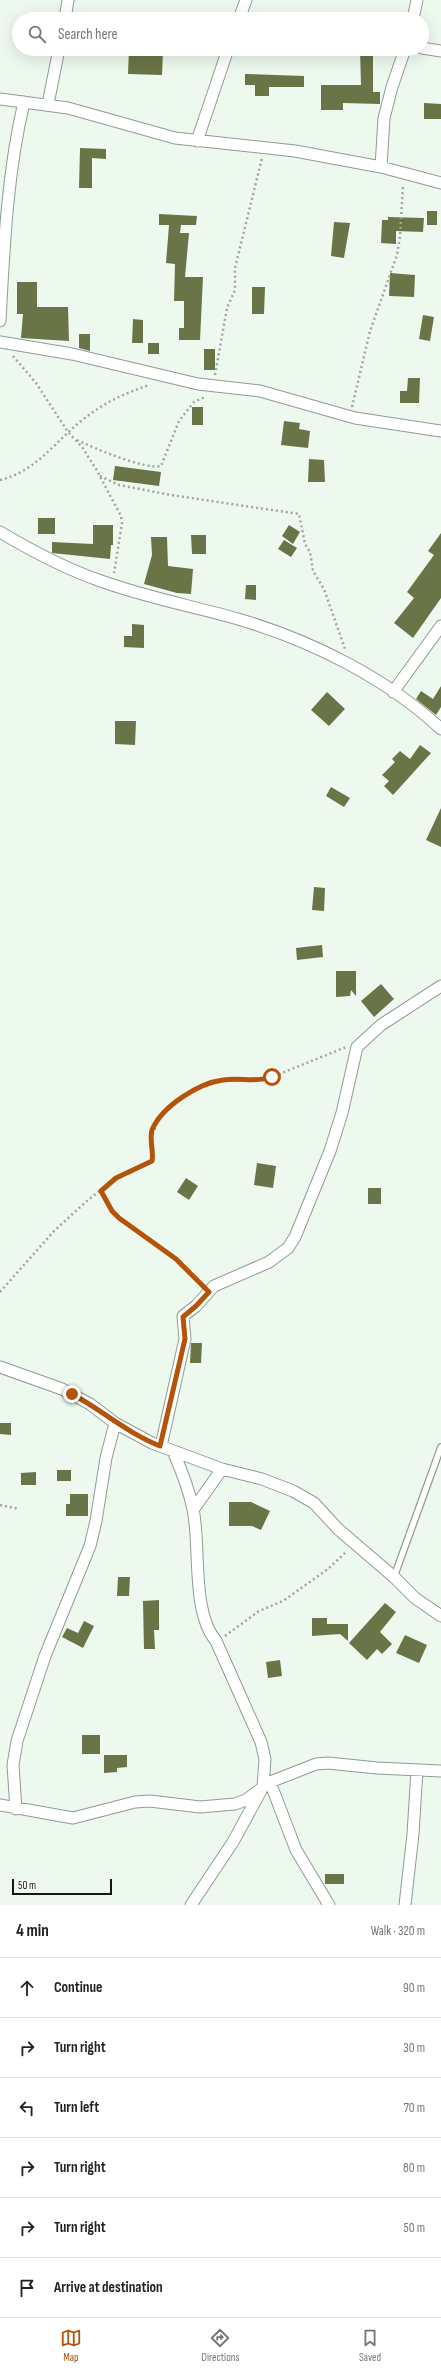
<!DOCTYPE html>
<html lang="en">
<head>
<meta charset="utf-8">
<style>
	body { margin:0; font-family:"Sofia Sans Condensed",sans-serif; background:#f6f6f6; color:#222 }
	.scale { position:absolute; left:12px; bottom:10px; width:100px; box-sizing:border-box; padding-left:4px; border:2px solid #141814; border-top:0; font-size:11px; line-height:14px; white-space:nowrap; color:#141814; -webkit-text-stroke:3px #fff; paint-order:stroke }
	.stop { position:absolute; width:12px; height:12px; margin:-9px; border:3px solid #b45309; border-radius:50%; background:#fff }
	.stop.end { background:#b45309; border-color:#fff; box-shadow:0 1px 4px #0008 }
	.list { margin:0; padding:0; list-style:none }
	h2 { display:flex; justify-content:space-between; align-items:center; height:52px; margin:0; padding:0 16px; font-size:17px }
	h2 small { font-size:13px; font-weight:400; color:#767676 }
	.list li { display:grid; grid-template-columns:26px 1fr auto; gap:12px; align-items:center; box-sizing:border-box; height:60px; padding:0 16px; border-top:1px solid #e0e0e0 }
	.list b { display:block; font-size:15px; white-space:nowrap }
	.list em { font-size:13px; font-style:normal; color:#767676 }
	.icon { flex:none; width:22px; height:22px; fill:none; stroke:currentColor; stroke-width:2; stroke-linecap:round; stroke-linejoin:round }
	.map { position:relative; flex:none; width:441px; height:1905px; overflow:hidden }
	.search { position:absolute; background:#fff; box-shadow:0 4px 16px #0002; left:12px; right:12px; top:12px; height:44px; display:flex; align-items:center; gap:10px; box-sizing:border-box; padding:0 14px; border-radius:22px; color:#767676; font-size:15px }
	.sheet { height:412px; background:#fff }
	nav { display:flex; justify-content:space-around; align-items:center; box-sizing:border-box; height:56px; border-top:1px solid #e0e0e0; background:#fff; font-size:11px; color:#767676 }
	nav a { display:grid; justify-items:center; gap:2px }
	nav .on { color:#b45309 }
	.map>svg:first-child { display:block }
	.building { fill:#697546 }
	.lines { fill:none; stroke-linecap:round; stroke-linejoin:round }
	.lane-casing { stroke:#919b92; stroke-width:8 }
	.street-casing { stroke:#919b92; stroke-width:13 }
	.path { stroke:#9da69e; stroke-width:2.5; stroke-dasharray:2 3; stroke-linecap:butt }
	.lane { stroke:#fff; stroke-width:5.5 }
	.street { stroke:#fff; stroke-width:11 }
	.route { stroke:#b45309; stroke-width:5 }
</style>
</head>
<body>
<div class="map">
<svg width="441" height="1905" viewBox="0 0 441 1905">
	<rect width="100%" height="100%" fill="#edf9ef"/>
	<path class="building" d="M129,49L163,51L162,75L128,74Z
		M360,49H373V92H380V104L343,103V110H321V85H361Z
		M245,74L304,76V87H269V96H255V85H245Z
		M424,103L441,104V119H424Z
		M80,148L106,149V159L92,158V188H79Z
		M427,211H437V225H427Z
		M159,214L197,216L196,225H181L180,233H189L185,277H203L200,340H179V328H184V301H174L175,264L166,263L169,225H159Z
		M388,217L424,218L423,232L396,231V244L381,243L382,220H388Z
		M334,222L350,223L344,258L331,256Z
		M390,273L415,275L414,297L389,296Z
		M17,282H37V307H68L69,341L21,338L23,314H17Z
		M252,287H265L264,314H252Z
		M423,315L434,317L430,341L419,339Z
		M133,319L143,320V343H132Z
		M79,334H90V351L79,348Z
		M148,343H159V354H148Z
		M204,349H215V370H204Z
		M408,378H420L419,403H400V391H407Z
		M192,407H203V425H192Z
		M284,421L300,423L299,429L310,431L308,448L281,445Z
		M309,459L324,460L325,482H308Z
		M115,466L161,472L159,486L113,480Z
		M38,518H55V534H38Z
		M93,525H113V545H111L110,559L52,553V542L93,544Z
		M289,525L300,532L293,544L282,536Z
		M441,533V598L413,638L394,623L414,598L407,592L434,555L428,551Z
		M191,535H206V554H192Z
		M151,537H167L168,566L193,569L191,594L177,593L144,584L152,555Z
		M284,540L297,548L291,557L278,549Z
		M246,585H256V600L245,599Z
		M132,624L144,625V648L124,647V636H132Z
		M441,686V707L436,715L416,699L421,691L433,699Z
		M327,692L345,709L329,726L311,710Z
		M115,721H136L135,745L115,744Z
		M420,745L431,753L393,795L384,786L389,781L382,775L395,762L392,759L400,751L410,759Z
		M331,787L350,798L344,807L326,796Z
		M441,808V847L426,840Z
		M314,887L325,888L324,911L312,910Z
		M322,945L323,957L297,960L296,948Z
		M336,971H356V996L351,990L350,996L336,997Z
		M381,984L394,999L374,1017L361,1001Z
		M257,1163L276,1166L273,1188L254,1185Z
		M186,1178L198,1186L189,1200L177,1192Z
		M368,1188H381V1204H368Z
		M191,1343H202L201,1363H190Z
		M0,1423H11V1435L0,1434Z
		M57,1470H71V1481H57Z
		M36,1472V1485H21V1473Z
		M70,1494H88V1516H66V1504H70Z
		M229,1502H251L270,1511L261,1530L252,1526H229Z
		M118,1577H130L129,1596H117Z
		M159,1600V1630H154L155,1649H144L143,1601Z
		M385,1603L396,1612L380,1632L392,1644L382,1654L377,1649L367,1660L349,1643Z
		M312,1618H327V1624H348V1641L340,1634L312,1636Z
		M84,1621L94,1626L83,1648L62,1637L67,1628L78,1633Z
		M405,1635L427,1645L419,1663L396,1653Z
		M280,1660L282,1676L268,1678L266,1662Z
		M82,1735H100V1754H82Z
		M104,1755H127V1767L117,1768V1772L104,1773Z
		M325,1874H344V1884H325Z"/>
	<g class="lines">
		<g class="lane-casing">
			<path id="lane" d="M394,1577L441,1447"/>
		</g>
		<g class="street-casing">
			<path id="street" d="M65,19L68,0
				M239,19L246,0
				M413,19L417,0
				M422,48L441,51
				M0,99L68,108L175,138L295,151L381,167L441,183
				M48,104L59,49
				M197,141L228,49
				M381,167L384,118L392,87L405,49
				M0,321C4,247 7,174 24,102
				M0,342L72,354L198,384L260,391L355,418L441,431
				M0,532C32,551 66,569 101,581C145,597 192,606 238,619C310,640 385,677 441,729
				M393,692L441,626
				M0,1367L62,1389L90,1404L115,1423L152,1443L222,1469L262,1479L293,1491L314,1503L338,1529L394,1577L415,1598L441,1616
				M161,1446L185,1339L183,1316L196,1306L214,1286L269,1262L288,1248L295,1237L330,1151L342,1113L357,1047L381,1025L441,986
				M173,1451C181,1469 189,1490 193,1509C201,1547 191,1611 216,1641L261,1742L265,1759L263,1787L233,1842L191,1905
				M193,1510L222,1469
				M270,1782L296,1850L329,1905
				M0,1805L73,1818L135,1802L150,1801L200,1807L235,1804L246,1800L270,1782L316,1764L328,1763L377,1768L441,1771
				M16,1809L13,1765L17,1741L45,1656L90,1546L96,1521L106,1458L115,1423
				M405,1905L413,1834L417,1770"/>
		</g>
		<path class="path" d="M13,356L36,383L68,432L82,447L96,469L121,516L122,523L114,573
			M215,375L227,308L235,290V268L262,158
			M352,407L370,331L397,255L400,237L403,185
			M77,440C93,448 146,470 161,466L179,421L194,402L205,397
			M100,476L119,485L171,495L299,514L305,544L310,552L313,571L324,589L345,649
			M0,480C35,472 54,443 81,421C105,402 121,395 149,385
			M101,1191L112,1211L119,1218L176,1259L201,1285
			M0,1292L54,1231L88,1200L116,1178L152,1161L151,1138L158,1120L178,1100L201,1085L224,1080L267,1079L346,1047
			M0,1505L19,1509
			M225,1636L259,1611L283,1601L328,1569L347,1551"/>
		<use href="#lane" class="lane"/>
		<use href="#street" class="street"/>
	</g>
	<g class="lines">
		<path class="route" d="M72,1394C102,1410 127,1433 160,1446L185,1339L183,1317L196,1306L209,1292L176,1259L119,1218L112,1211L101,1191L116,1178L152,1161C154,1151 149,1140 152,1130C162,1106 199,1083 223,1080C239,1077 257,1083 272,1077"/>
	</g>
</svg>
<div class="scale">50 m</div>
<div class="stop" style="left:272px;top:1077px"></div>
<div class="stop end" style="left:72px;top:1394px"></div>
<div class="search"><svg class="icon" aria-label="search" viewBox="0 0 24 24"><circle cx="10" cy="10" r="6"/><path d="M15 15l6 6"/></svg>Search here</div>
</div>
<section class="sheet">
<h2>4 min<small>Walk · 320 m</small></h2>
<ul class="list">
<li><svg class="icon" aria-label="ahead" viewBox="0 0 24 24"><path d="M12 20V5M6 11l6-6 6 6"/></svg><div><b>Continue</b></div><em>90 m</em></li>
<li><svg class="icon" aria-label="right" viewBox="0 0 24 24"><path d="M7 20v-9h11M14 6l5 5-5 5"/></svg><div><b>Turn right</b></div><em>30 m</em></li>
<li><svg class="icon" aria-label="left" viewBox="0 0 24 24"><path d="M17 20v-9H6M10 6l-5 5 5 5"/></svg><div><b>Turn left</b></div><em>70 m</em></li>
<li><svg class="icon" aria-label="right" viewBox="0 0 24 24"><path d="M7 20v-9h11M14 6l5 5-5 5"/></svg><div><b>Turn right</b></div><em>80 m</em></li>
<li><svg class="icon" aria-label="right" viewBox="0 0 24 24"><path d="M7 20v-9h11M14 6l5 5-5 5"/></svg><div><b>Turn right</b></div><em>50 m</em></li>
<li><svg class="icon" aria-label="arrive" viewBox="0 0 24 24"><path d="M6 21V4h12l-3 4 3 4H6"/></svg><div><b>Arrive at destination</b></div></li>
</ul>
</section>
<nav>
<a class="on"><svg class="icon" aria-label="map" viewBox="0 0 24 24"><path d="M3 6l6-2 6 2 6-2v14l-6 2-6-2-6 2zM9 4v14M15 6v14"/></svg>Map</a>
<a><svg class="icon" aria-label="directions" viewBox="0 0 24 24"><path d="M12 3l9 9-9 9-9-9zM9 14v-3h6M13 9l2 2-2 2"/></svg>Directions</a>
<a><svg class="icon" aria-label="saved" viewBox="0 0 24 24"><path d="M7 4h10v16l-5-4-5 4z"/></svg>Saved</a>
</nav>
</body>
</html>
